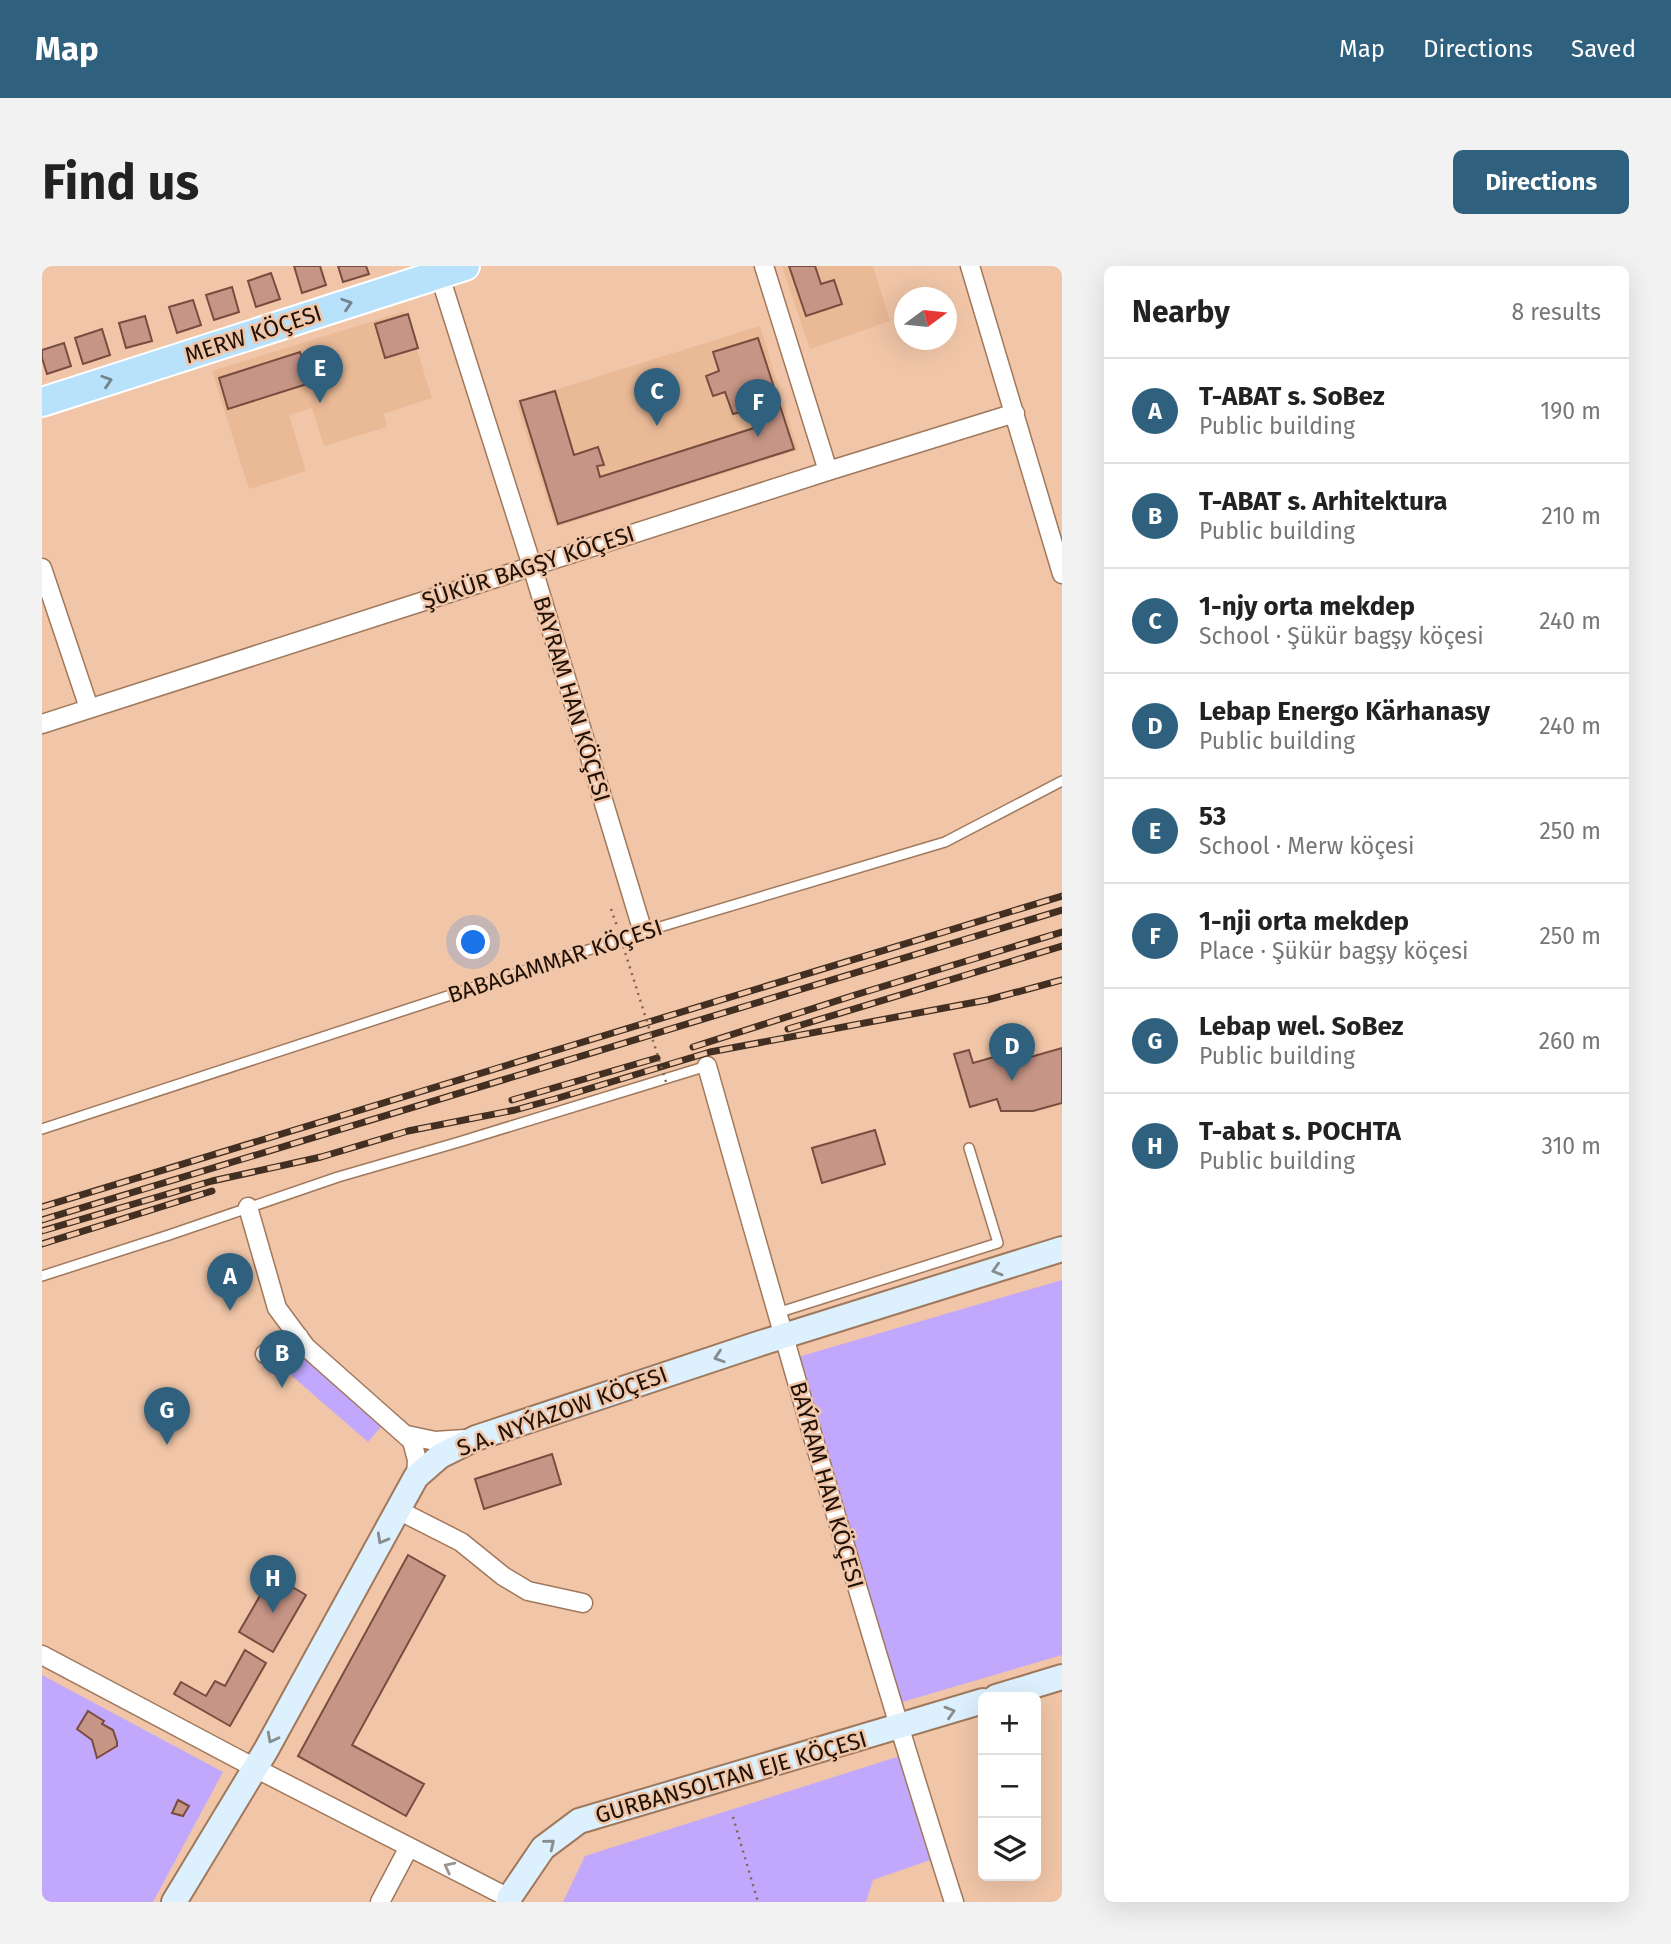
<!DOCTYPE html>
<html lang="en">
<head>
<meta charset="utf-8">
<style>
	body { margin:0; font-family:"Fira Sans",sans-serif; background:#f2f2f2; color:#222 }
	.controls { position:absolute; right:21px; bottom:21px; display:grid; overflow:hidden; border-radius:10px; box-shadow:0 7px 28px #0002 }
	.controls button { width:63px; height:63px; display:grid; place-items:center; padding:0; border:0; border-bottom:2px solid #e0e0e0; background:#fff; color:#222; font:35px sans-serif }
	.compass { position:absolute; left:852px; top:21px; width:63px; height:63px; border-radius:50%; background:#fff; box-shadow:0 7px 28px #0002; rotate:75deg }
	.you { position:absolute; left:432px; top:677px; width:24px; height:24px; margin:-18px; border:5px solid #fff; border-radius:50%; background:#1a73e8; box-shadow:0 0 0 10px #1a73e833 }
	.badge { display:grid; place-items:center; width:46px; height:46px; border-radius:50%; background:#2f607e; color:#fff; font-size:23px; font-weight:700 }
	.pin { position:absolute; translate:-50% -58px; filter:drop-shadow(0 2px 4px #0008) }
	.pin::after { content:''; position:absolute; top:37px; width:24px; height:21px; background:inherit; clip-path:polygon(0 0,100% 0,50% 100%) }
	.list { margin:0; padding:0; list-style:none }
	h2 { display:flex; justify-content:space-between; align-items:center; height:91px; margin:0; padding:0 28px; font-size:30px }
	h2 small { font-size:23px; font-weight:400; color:#767676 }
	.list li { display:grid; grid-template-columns:46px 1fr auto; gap:21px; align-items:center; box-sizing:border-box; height:105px; padding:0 28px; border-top:2px solid #e0e0e0 }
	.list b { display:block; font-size:26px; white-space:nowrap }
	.list p { margin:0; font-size:23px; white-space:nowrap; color:#767676 }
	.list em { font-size:23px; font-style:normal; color:#767676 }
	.icon { flex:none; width:38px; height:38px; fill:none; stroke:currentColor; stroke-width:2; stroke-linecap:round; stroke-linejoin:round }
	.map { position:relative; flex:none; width:1020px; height:1636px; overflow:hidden; border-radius:10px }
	header { display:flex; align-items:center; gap:42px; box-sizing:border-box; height:98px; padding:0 35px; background:#2f607e; color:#fff }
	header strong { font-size:33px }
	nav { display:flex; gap:38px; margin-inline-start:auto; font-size:24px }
	.intro { display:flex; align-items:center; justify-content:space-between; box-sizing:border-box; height:168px; padding:0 42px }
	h1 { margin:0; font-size:49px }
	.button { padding:18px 32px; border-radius:10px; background:#2f607e; color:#fff; font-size:24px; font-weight:700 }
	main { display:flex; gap:42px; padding:0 42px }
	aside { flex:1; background:#fff; border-radius:10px; box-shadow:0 7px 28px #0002 }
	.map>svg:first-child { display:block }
	.built { fill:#eaba97 }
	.green { fill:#c1a8fd }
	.building { fill:#c69586; stroke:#784c3f; stroke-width:2 }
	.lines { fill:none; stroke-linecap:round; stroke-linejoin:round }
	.lane-casing { stroke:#a0785c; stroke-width:12 }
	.street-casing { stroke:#a0785c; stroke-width:21 }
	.secondary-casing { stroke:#a0785c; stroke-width:28 }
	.primary-casing { stroke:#fff; stroke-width:32 }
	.path { stroke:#816551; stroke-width:2.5; stroke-dasharray:2 5; stroke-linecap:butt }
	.lane { stroke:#fff; stroke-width:9 }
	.street { stroke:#fff; stroke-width:18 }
	.secondary { stroke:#dcf0fe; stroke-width:24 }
	.primary { stroke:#b8e2fc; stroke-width:28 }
	.rail-casing { stroke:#422f21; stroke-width:7 }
	.rail { stroke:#f1c6a8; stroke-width:4.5; stroke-dasharray:13; stroke-linecap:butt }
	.path-bridge { stroke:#816551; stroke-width:2.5; stroke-dasharray:2 5; stroke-linecap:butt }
	.oneway { stroke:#73848d }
	.oneway2 { stroke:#878c8e }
	.oneway3 { stroke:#9a948f }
	.labels { text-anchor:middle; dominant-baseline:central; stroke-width:5; stroke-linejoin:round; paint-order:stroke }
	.street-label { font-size:23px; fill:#1f1106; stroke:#f1c6a8 }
</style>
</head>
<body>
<header>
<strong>Map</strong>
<nav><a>Map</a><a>Directions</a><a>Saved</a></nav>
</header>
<div class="intro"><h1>Find us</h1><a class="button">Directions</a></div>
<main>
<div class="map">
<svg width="1020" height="1636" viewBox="0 0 1020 1636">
	<rect width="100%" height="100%" fill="#f1c6a8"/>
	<path class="built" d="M740,0H831L848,55L768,83Z
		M363,45L390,132L342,148L345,161L282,180L270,142L247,149L264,205L207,223L170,105Z
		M718,60L756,184L514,261L474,136Z"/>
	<path class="green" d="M1020,1014V1389L857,1437L756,1091Z
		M253,1078L343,1156L326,1176L228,1091Z
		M0,1409L181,1506L111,1636H0Z
		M858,1490L891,1593L831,1614L824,1636H521L543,1590Z"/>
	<path class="building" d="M252,0H278L284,19L260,27Z
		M296,0H324L327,8L301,16Z
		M747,0H773L779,18L792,14L800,38L764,50Z
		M229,7L238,33L214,41L206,15Z
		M190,21L197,46L172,54L164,29Z
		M151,34L159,59L135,67L127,41Z
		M366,48L376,82L343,92L333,58Z
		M103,50L110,75L84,82L77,57Z
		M60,63L68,89L41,98L33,72Z
		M716,72L752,183L516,258L478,135L513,125L532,189L556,181L562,199L555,200L558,211L712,162L706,144L691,148L683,126L671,130L664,110L677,105L671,86Z
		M22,77L29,100L5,108L0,92V84Z
		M258,86L268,117L186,143L177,112Z
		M1020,782V837L991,845H959L955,833L928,841L912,788L927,784L931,797L973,785L978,794Z
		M833,864L843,898L780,917L770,882Z
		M510,1188L519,1218L442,1243L433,1213Z
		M366,1289L403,1310L310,1479L382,1518L364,1550L256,1490Z
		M230,1309L264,1329L231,1386L197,1366Z
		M203,1384L224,1397L188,1460L132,1428L139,1416L164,1430L173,1415L183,1420Z
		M46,1445L62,1455L60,1458L71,1464L75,1476V1480L55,1492L50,1474L35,1463Z
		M136,1534L147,1540L141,1550L130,1547Z"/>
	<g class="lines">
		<g class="lane-casing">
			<path id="lane" d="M0,863L601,666L903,576L1020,515
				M0,1010L127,969L296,911L417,876L665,800
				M735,1047L956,977L927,882"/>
		</g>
		<g class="street-casing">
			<path id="street" d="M722,0L786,205
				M928,0L1020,308
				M395,1L490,300L601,666
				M0,302L47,442
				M0,458L786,205L973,147
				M665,800C744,1080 824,1359 912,1636
				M206,941L235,1042L264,1081L370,1175L375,1194L374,1211
				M223,1088L241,1077L257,1071
				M365,1169L393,1175L423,1173
				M356,1244L419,1276L461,1310L486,1325L541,1337
				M0,1389L213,1502L467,1632
				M338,1636L367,1581"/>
		</g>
		<g class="secondary-casing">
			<path id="secondary" d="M954,1431L1020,1411
				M132,1636L224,1484L374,1211L398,1190L434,1172L716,1078L1020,983
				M467,1636V1632L501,1582L537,1555L941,1435"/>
		</g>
		<g class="primary-casing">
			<path id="primary" d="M0,136L423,0"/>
		</g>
		<path class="path" d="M569,643L576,663
			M691,1551L716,1636"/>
		<use href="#lane" class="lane"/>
		<use href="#street" class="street"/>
		<use href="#secondary" class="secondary"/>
		<use href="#primary" class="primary"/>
		<g class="rail-casing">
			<path id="rail" d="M746,763L1020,680
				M651,781L813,729L1020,666
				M470,834L615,792
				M0,941L1020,630
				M0,954L1020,644
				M0,965L170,915L279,891L366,865L473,844L513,833L668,786L945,734L1020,714
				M0,978L170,925"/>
		</g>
		<use href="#rail" class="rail"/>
		<path class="path-bridge" d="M577,667L625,819"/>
	</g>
	<defs><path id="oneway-chevron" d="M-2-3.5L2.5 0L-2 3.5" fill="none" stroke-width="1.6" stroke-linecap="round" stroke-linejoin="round" transform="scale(1.75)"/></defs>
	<g class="oneway">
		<use href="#oneway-chevron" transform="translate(305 38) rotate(-18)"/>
		<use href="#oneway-chevron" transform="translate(65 115) rotate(-18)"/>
	</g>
	<g class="oneway2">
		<use href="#oneway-chevron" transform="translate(955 1004) rotate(163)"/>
		<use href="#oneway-chevron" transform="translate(677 1091) rotate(162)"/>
		<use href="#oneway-chevron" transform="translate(340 1273) rotate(119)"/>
		<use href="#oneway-chevron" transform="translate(908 1446) rotate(-17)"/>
		<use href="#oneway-chevron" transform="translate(230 1472) rotate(118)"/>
		<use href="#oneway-chevron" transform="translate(508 1578) rotate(-39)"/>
	</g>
	<use class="oneway3" href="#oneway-chevron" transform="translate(407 1601) rotate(-153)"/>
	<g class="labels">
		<g class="street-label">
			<text transform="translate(211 68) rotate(-18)">MERW KÖÇESI</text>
			<text transform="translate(486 301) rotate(-18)">ŞÜKÜR BAGŞY KÖÇESI</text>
			<text transform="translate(530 433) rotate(73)">BAYRAM HAN KÖÇESI</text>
			<text transform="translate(513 695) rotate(-18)">BABAGAMMAR KÖÇESI</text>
			<text transform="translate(520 1145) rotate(-20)">S.A. NYÝAZOW KÖÇESI</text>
			<text transform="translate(785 1219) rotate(74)">BAÝRAM HAN KÖÇESI</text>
			<text transform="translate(689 1511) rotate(-16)">GURBANSOLTAN EJE KÖÇESI</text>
		</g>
	</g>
</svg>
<div class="controls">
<button>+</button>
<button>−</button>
<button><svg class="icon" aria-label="layers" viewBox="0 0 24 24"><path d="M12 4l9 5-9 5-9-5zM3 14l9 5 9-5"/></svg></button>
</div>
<svg class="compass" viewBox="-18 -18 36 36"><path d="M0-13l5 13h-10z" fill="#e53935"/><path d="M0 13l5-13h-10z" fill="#767676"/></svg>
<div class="you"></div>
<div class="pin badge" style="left:188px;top:1045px">A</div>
<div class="pin badge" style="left:240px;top:1122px">B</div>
<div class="pin badge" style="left:615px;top:160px">C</div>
<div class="pin badge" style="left:970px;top:815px">D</div>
<div class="pin badge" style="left:278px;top:137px">E</div>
<div class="pin badge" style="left:716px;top:171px">F</div>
<div class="pin badge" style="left:125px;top:1179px">G</div>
<div class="pin badge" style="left:231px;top:1347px">H</div>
</div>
<aside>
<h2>Nearby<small>8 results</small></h2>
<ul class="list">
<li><span class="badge">A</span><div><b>T-ABAT s. SoBez</b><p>Public building</p></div><em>190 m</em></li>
<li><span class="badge">B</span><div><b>T-ABAT s. Arhitektura</b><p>Public building</p></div><em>210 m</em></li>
<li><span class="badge">C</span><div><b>1-njy orta mekdep</b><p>School · Şükür bagşy köçesi</p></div><em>240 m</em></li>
<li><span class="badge">D</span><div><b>Lebap Energo Kärhanasy</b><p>Public building</p></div><em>240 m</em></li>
<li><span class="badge">E</span><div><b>53</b><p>School · Merw köçesi</p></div><em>250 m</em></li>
<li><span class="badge">F</span><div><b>1-nji orta mekdep</b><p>Place · Şükür bagşy köçesi</p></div><em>250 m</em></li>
<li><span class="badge">G</span><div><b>Lebap wel. SoBez</b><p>Public building</p></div><em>260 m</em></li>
<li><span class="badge">H</span><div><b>T-abat s. POCHTA</b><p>Public building</p></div><em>310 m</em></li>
</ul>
</aside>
</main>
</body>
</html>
